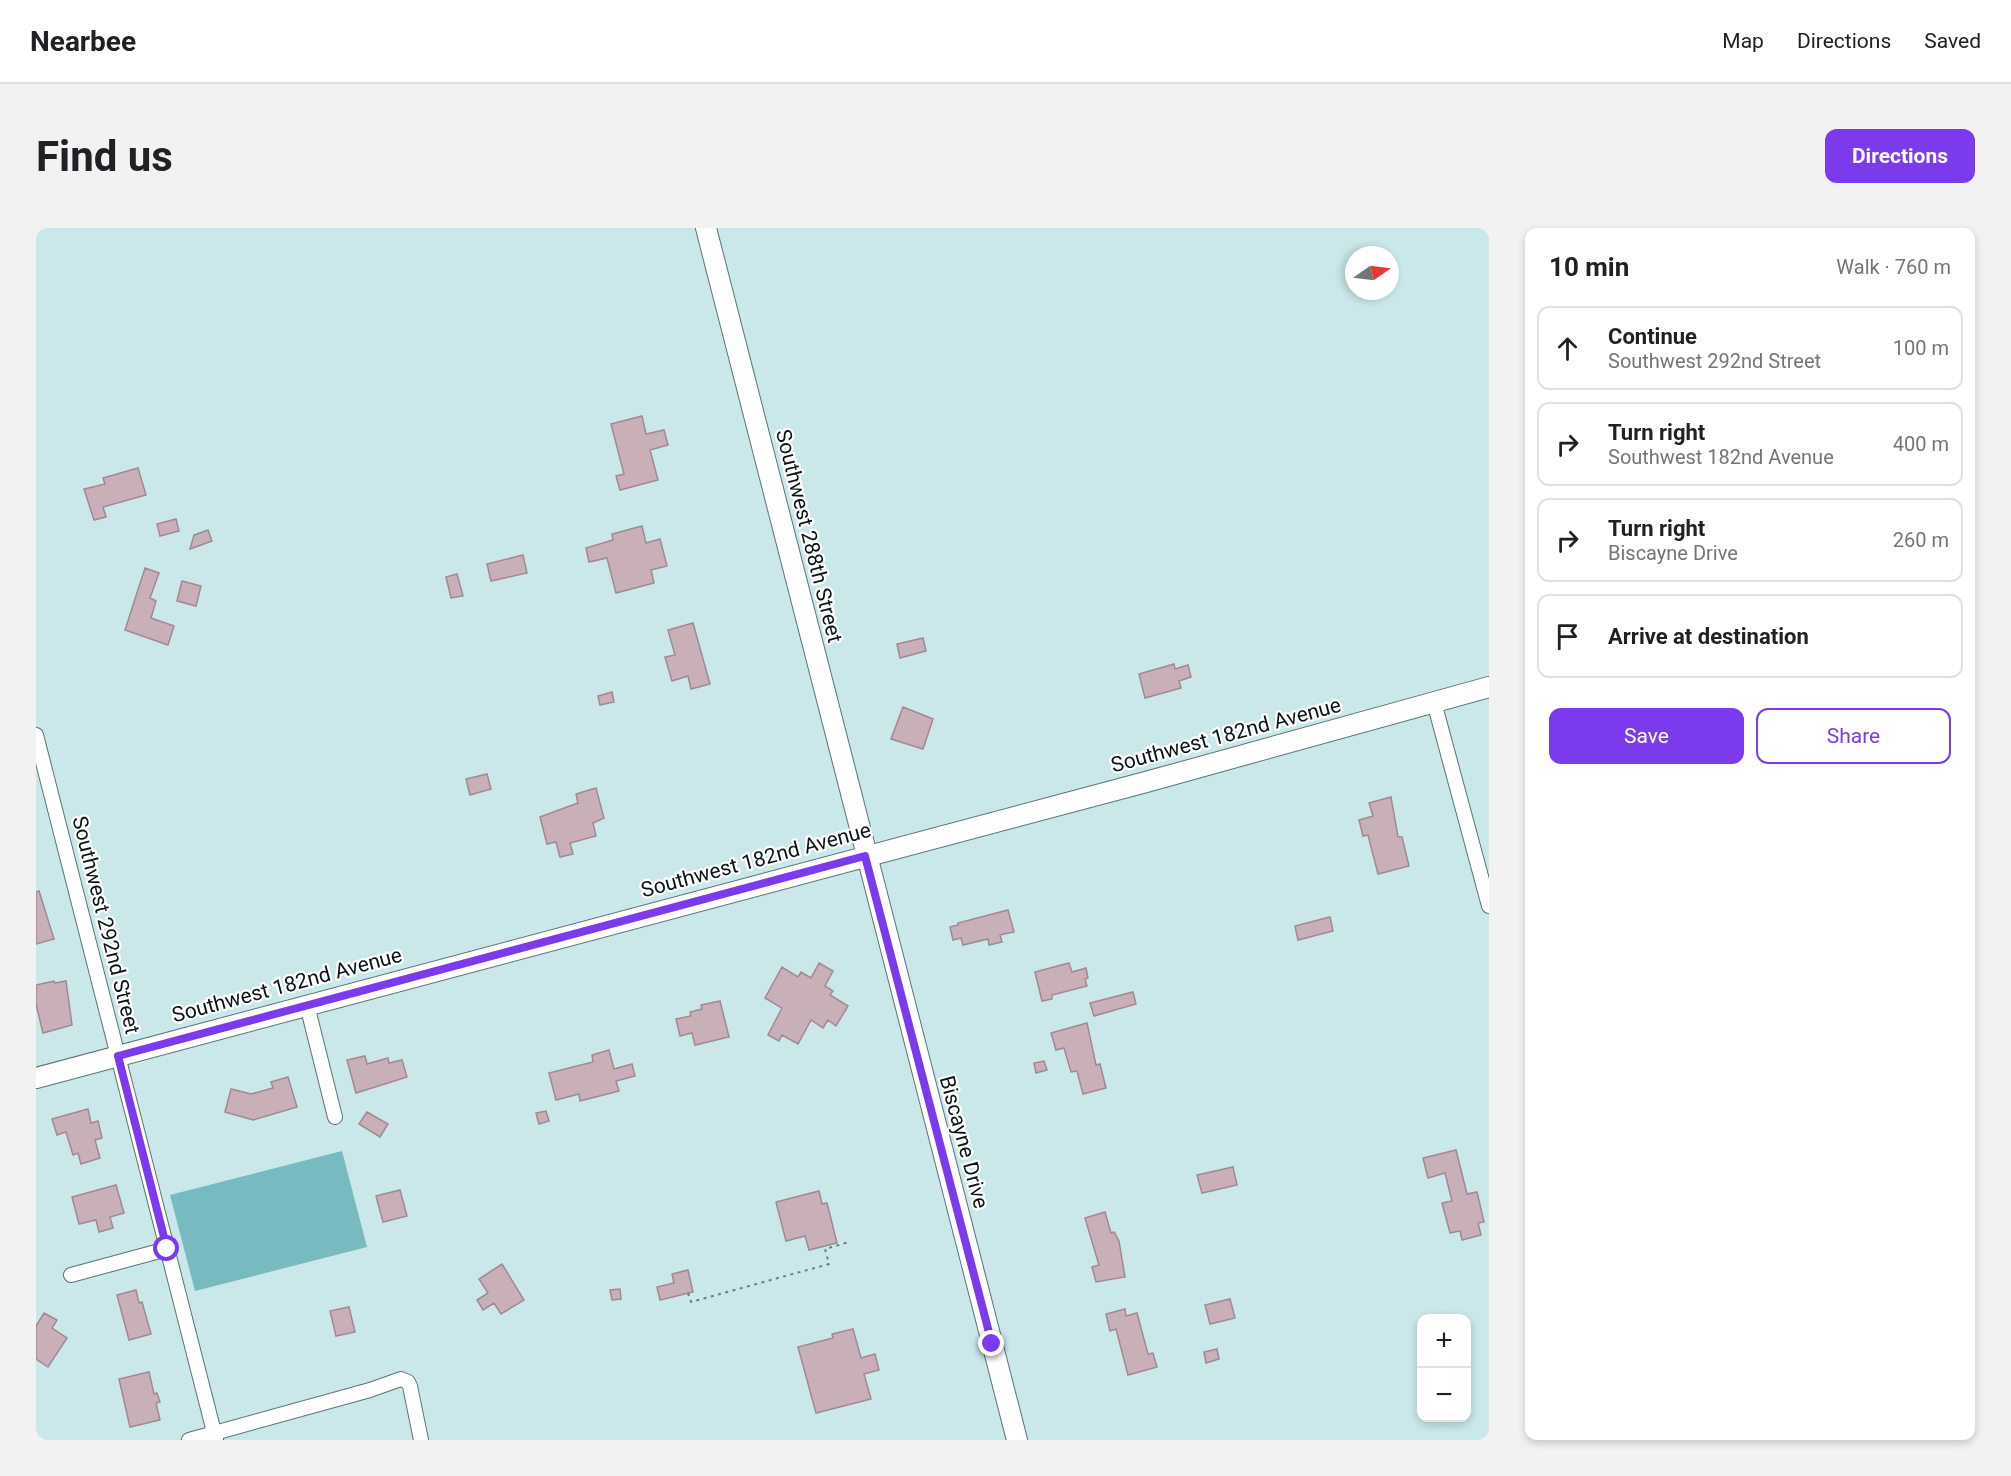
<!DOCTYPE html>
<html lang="en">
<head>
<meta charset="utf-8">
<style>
	body { margin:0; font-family:Roboto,sans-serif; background:#f2f2f2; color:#202124 }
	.controls { position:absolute; right:18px; bottom:18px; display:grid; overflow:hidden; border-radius:12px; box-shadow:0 3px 9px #0003 }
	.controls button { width:54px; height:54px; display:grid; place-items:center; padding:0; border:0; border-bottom:2px solid #e0e0e0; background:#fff; color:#202124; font:30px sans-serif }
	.compass { position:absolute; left:1309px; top:18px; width:54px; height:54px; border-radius:50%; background:#fff; box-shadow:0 3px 9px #0003; rotate:76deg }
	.stop { position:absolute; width:18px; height:18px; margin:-14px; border:4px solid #7c3aed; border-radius:50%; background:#fff }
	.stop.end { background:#7c3aed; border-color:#fff; box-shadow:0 2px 6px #0008 }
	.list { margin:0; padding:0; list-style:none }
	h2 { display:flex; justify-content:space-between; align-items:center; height:78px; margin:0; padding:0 24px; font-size:26px }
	h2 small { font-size:20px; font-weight:400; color:#757577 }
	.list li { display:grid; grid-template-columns:39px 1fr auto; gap:18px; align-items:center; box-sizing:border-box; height:84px; margin:0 12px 12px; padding:0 12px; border:2px solid #e0e0e0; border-radius:12px }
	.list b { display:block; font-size:22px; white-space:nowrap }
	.list p { margin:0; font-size:20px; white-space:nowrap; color:#757577 }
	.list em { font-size:20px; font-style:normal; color:#757577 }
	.actions { display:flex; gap:12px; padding:18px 24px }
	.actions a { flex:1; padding:14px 0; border:2px solid #7c3aed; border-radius:12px; text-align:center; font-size:21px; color:#7c3aed }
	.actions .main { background:#7c3aed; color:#fff }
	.icon { flex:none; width:33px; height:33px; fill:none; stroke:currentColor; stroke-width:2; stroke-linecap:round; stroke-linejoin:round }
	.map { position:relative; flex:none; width:1453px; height:1212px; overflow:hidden; border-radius:12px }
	header { display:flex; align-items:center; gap:36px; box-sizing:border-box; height:84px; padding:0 30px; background:#fff; border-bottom:2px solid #e0e0e0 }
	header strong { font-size:28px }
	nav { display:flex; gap:33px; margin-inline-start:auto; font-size:21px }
	.intro { display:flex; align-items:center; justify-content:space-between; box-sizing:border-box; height:144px; padding:0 36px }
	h1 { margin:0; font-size:42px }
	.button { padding:15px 27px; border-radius:12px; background:#7c3aed; color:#fff; font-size:21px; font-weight:700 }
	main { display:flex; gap:36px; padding:0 36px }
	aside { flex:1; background:#fff; border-radius:12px; box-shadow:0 3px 9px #0003 }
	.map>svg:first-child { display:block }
	.green { fill:#77bbc1 }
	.building { fill:#c9b0b8; stroke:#a18991; stroke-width:1.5 }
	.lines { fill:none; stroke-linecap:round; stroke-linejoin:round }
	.street-casing { stroke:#597375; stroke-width:16 }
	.secondary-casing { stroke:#597375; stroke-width:22 }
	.path { stroke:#697d7e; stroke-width:2; stroke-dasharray:3 4.5; stroke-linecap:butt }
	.street { stroke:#fff; stroke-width:14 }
	.secondary { stroke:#fff; stroke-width:20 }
	.route { stroke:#7c3aed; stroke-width:8 }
	.labels { text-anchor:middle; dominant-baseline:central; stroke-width:4.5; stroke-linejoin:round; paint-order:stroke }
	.street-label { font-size:21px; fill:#0a1415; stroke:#fff }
</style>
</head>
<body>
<header>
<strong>Nearbee</strong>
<nav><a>Map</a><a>Directions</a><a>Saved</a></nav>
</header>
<div class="intro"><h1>Find us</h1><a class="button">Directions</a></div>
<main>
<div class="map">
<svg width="1453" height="1212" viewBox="0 0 1453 1212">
	<rect width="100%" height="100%" fill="#cae7e9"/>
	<path class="green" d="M306,923L331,1019L159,1063L134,967Z"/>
	<path class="building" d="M606,188L610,206L628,202L632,217L614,222L622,252L584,262L580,248L588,246L575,196Z
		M102,240L110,267L67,279L70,289L58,292L48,261L69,256L67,250Z
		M140,291L143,303L124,308L121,296Z
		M606,298L610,315L624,311L631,338L615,342L618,355L580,365L571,330L553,334L550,320L577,312L576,306Z
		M172,302L176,313L154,321L158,307Z
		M487,327L491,345L455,353L451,336Z
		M109,340L123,345L114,370L120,373L115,390L138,398L132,417L89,402Z
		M421,346L427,368L415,370L410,349Z
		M146,353L165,358L160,378L141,373Z
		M657,395L674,456L655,461L652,448L636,453L629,429L639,427L632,402Z
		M887,410L890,423L864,430L861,416Z
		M1138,436L1139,441L1152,437L1155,449L1143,453L1145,460L1109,470L1103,446Z
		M576,464L578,474L564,477L562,468Z
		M867,479L897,491L887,521L855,511Z
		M451,546L455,561L434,567L430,551Z
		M560,560L568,590L557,595L560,608L534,615L537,626L524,629L520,614L511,616L504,589L542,575L540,566Z
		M1355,569L1362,609H1366L1373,638L1342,646L1332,607L1327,608L1323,592L1337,588L1333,575Z
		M3,663L18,711L0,716V664Z
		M972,682L978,704L964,707L966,714L953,717L952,711L927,717L925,710L917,712L914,699L922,697V695Z
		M1294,689L1297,703L1262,712L1259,698Z
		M783,735L797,743L789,758L797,763L794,767L812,778L800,798L792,792L787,800L775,792L762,816L746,807L743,813L732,807L746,780L729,770L746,739L762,749L765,744L775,750Z
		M1033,735L1036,744L1050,740L1052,750L1049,751L1051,758L1016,767V771L1006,773L999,744Z
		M18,753L19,755L30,753L36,797L7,805L0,776V757Z
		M1097,764L1100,776L1058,788L1054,775Z
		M684,773L693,809L659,817L656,805L644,808L640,791L655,788L654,784L666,781L665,777Z
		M1051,795L1060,837L1064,836L1070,860L1047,866L1041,843L1035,844L1028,820L1020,822L1015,805Z
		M573,822L578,841L596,836L599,848L580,853L583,863L544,873L543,866L520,872L513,845L557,834L556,827Z
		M329,828L331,836L352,830L353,835L366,832L371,849L320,865L311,832Z
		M1008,833L1011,842L1000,845L998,835Z
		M252,849L261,879L217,892L189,884L195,861L215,866L237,860L235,854Z
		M52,881L55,895L62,893L66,910L59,912L64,930L45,936L42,925L37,927L30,904L21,907L16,891Z
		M510,883L513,893L503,896L500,885Z
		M331,884L352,896L344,909L323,896Z
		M1420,922L1431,966L1441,964L1448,994L1442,995L1445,1007L1426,1012L1424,1003L1414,1005L1406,975L1416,973L1409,945L1392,950L1387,930Z
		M1197,939L1201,957L1166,965L1161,947Z
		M80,957L88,985L74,989L77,1000L63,1004L60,992L43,996L36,969Z
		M364,962L371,988L347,994L340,968Z
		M783,963L786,976L791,975L801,1015L773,1022L769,1008L750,1013L740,974Z
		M1069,984L1075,1005L1078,1004L1083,1013L1089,1049L1060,1054L1056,1039L1063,1037L1049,990Z
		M466,1036L488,1072L465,1086L458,1075L447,1082L441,1072L452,1065L443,1051Z
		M652,1042L657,1064L624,1072L621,1059L638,1055L636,1046Z
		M584,1061L585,1071L576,1072L574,1062Z
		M100,1062L103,1075L106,1074L115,1106L93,1112L81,1067Z
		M1194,1071L1199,1090L1174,1096L1169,1077Z
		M313,1079L319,1104L300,1108L294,1083Z
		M1089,1081L1090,1088L1101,1085L1112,1126L1117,1125L1121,1139L1092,1147L1080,1101L1074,1103L1070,1086Z
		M8,1085L21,1092L16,1100L31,1110L12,1139L0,1131V1098Z
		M817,1101L825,1130L839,1126L843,1142L828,1146L835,1171L780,1185L762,1119L797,1110L796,1106Z
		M1181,1121L1183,1131L1170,1135L1168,1124Z
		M113,1144L118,1166L121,1165L124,1174L120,1175L124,1192L94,1199L83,1151Z"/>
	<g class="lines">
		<g class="street-casing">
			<path id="street" d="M1398,474L1453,678
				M0,507L180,1212
				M271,777L299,889
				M35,1047L131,1021
				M153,1212L334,1162L365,1151L372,1154L374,1158L385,1212"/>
		</g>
		<g class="secondary-casing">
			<path id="secondary" d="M670,0L981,1212
				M0,850L1110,554L1453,459"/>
		</g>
		<path class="path" d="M652,1065L655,1074L793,1036L789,1021L813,1014"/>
		<use href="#street" class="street"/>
		<use href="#secondary" class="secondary"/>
	</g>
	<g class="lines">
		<path class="route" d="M131,1021L82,828L829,628L956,1116"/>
	</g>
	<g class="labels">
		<g class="street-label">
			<text transform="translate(773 308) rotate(76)">Southwest 288th Street</text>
			<text transform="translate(1190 507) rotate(-15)">Southwest 182nd Avenue</text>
			<text transform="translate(720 632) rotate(-15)">Southwest 182nd Avenue</text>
			<text transform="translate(70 697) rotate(76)">Southwest 292nd Street</text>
			<text transform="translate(251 757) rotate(-15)">Southwest 182nd Avenue</text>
			<text transform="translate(928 914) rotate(75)">Biscayne Drive</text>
		</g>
	</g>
</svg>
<div class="controls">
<button>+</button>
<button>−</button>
</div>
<svg class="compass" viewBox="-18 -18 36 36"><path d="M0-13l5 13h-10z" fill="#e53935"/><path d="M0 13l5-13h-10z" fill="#757577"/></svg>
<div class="stop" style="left:131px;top:1021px"></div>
<div class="stop end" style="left:956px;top:1116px"></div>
</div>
<aside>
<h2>10 min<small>Walk · 760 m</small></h2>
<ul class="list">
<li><svg class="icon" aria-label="ahead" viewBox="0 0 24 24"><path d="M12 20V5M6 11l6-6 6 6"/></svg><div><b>Continue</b><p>Southwest 292nd Street</p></div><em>100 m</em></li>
<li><svg class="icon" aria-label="right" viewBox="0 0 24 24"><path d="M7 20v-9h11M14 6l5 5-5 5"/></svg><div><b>Turn right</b><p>Southwest 182nd Avenue</p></div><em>400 m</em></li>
<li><svg class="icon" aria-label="right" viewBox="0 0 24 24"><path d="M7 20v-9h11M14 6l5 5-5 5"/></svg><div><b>Turn right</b><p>Biscayne Drive</p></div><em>260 m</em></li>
<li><svg class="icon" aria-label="arrive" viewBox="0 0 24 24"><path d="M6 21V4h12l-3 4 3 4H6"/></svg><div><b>Arrive at destination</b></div></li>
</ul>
<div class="actions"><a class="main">Save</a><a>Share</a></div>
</aside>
</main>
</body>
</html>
